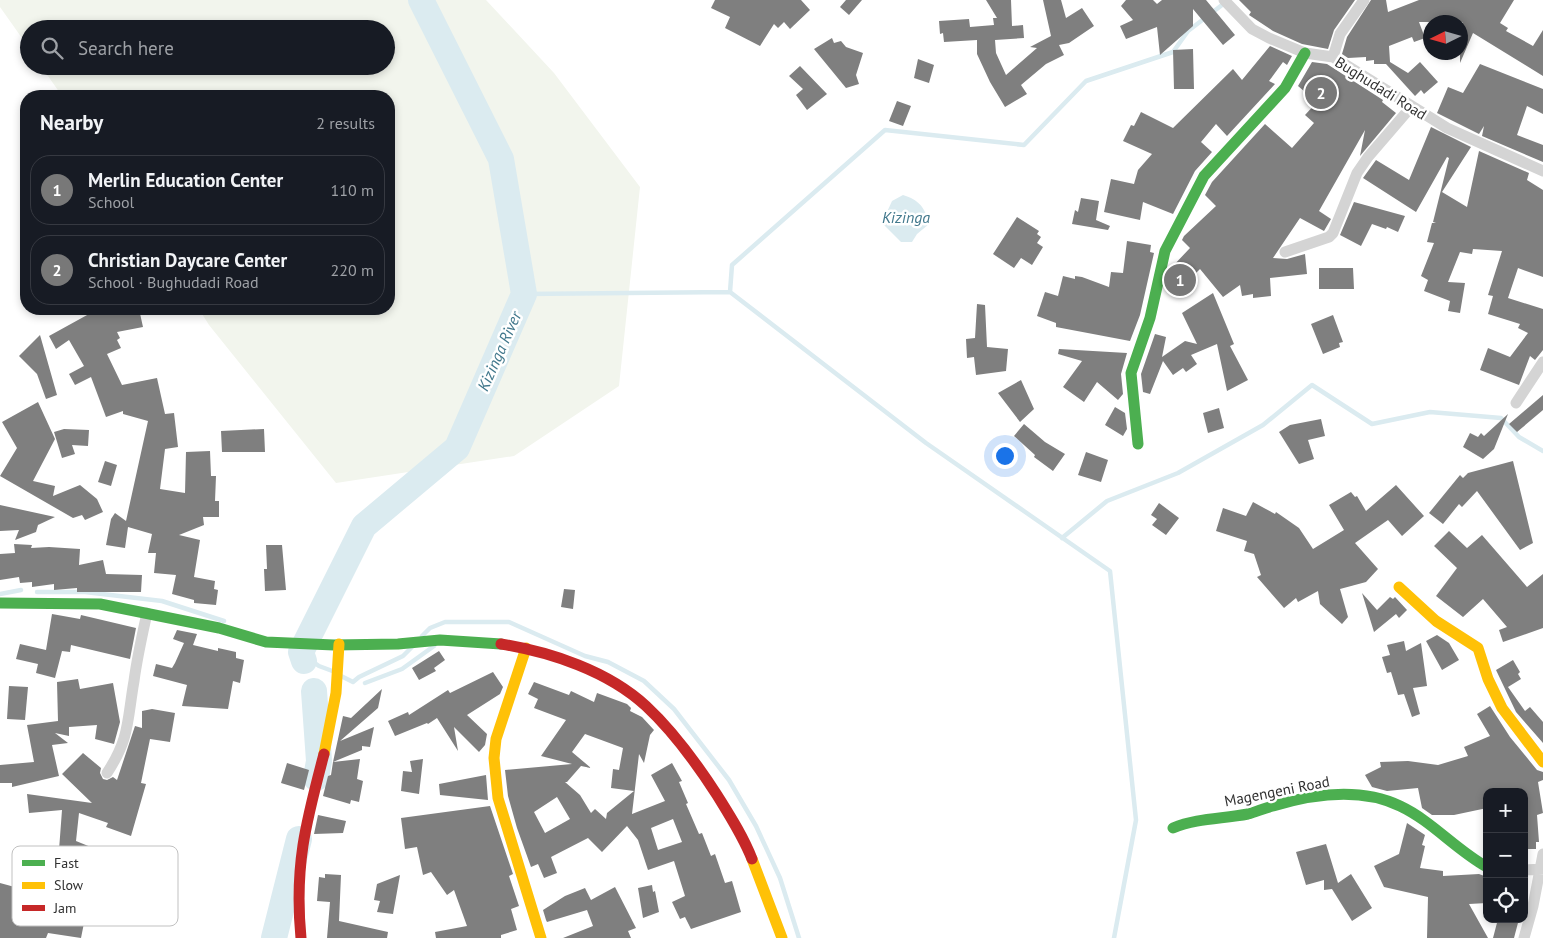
<!DOCTYPE html>
<html lang="en">
<head>
<meta charset="utf-8">
<style>
	body { margin:0; font-family:"PT Sans",sans-serif; background:#242831; color:#f1f3f6 }
	.controls { position:absolute; right:15px; bottom:15px; display:grid; overflow:hidden; border-radius:10px; box-shadow:0 2px 8px #0003 }
	.controls button { width:45px; height:45px; display:grid; place-items:center; padding:0; border:0; border-bottom:1px solid #363941; background:#171b24; color:#f1f3f6; font:25px sans-serif }
	.compass { position:absolute; left:1423px; top:15px; width:45px; height:45px; border-radius:50%; background:#171b24; box-shadow:0 2px 8px #0003; rotate:265deg }
	.you { position:absolute; left:1004px; top:455px; width:18px; height:18px; margin:-12px; border:4px solid #fff; border-radius:50%; background:#1a73e8; box-shadow:0 0 0 8px #1a73e833 }
	.badge { display:grid; place-items:center; width:32px; height:32px; border-radius:50%; background:#787878; color:#fff; font-size:16px; font-weight:700 }
	.pin { position:absolute; translate:-50% -50%; border:2px solid #fff; box-shadow:0 1px 5px #0006 }
	.list { margin:0; padding:0; list-style:none }
	h2 { display:flex; justify-content:space-between; align-items:center; height:65px; margin:0; padding:0 20px; font-size:21px }
	h2 small { font-size:16px; font-weight:400; color:#9ea1a6 }
	.list li { display:grid; grid-template-columns:32px 1fr auto; gap:15px; align-items:center; box-sizing:border-box; height:70px; margin:0 10px 10px; padding:0 10px; border:1px solid #363941; border-radius:20px }
	.list b { display:block; font-size:19px; white-space:nowrap }
	.list p { margin:0; font-size:16px; white-space:nowrap; color:#9ea1a6 }
	.list em { font-size:16px; font-style:normal; color:#9ea1a6 }
	.icon { flex:none; width:28px; height:28px; fill:none; stroke:currentColor; stroke-width:2; stroke-linecap:round; stroke-linejoin:round }
	.map { position:relative; flex:none; width:1543px; height:938px; overflow:hidden }
	.search { position:absolute; background:#171b24; box-shadow:0 2px 8px #0003; left:20px; top:20px; width:375px; height:55px; display:flex; align-items:center; gap:12px; box-sizing:border-box; padding:0 18px; border-radius:28px; color:#9ea1a6; font-size:19px }
	.panel { position:absolute; background:#171b24; box-shadow:0 2px 8px #0003; left:20px; top:90px; width:375px; height:225px; border-radius:20px }
	.map>svg:first-child { display:block }
	.green { fill:#f2f5ed }
	.water { fill:#dbebf0 }
	.lines { fill:none; stroke-linecap:round; stroke-linejoin:round }
	.stream { stroke:#dbebf0; stroke-width:4.5 }
	.river { stroke:#dbebf0; stroke-width:26 }
	.building { fill:#7f7f7f; fill-rule:evenodd }
	.street { stroke:#d4d4d4; stroke-width:11 }
	.fast { stroke:#4caf50; stroke-width:11 }
	.slow { stroke:#ffc107; stroke-width:11 }
	.jam { stroke:#c62828; stroke-width:11 }
	.labels { text-anchor:middle; dominant-baseline:central; stroke-width:5; stroke-linejoin:round; paint-order:stroke }
	.street-label { font-size:15px; fill:#303030; stroke:#fff }
	.water-label { font-size:16px; font-style:italic; fill:#43798d; stroke:#fff }
	.key { fill:#fff; stroke:#c1c1c1; stroke-width:1 }
	.key-label { font-size:14px; fill:#303030 }
</style>
</head>
<body>
<div class="map">
<svg width="1543" height="938" viewBox="0 0 1543 938">
	<rect width="100%" height="100%" fill="#fff"/>
	<path class="green" d="M0,0H486L554,73L640,187L619,386L514,456L336,483L209,325L199,309H389V96H62L41,66H386V29H29V48L0,7Z"/>
	<path class="water" d="M903,195C919,200 925,207 929,224L917,234L912,242H901L882,223L892,201Z"/>
	<g class="lines">
		<path class="stream" d="M730,292L732,265L885,130L1024,145L1086,81L1173,52L1188,31L1222,5
			M524,294L730,292L926,443L1110,571L1136,820L1114,938
			M1062,538L1107,501L1178,473L1263,425L1312,385L1372,424L1430,412L1501,418L1519,437L1543,451
			M37,592H85L162,601L224,621
			M0,594L21,590
			M422,636L430,628L445,622H509L585,656L608,662L644,681L674,709L729,780L756,826L780,878L799,938
			M296,650L319,666L335,672
			M341,676L353,682L359,677L403,656L412,647
			M365,683L402,669L434,646"/>
		<path class="river" d="M304,661L301,652L364,526L457,448L524,294L501,159L421,0
			M314,691L319,761L316,778
			M274,938L299,839"/>
	</g>
	<path class="building" d="M715,0H801L810,10L790,29L784,22L778,28L774,24L760,46L725,28L730,17L711,8Z
		M846,0H862L849,15L840,7Z
		M986,0H1011L1012,26L1023,25L1024,38L995,40L996,53L1006,75L1037,48L1030,47L1051,36L1043,0H1061L1066,18L1082,8L1094,26L1069,43L1059,45L1064,55L1046,64L1021,85L1027,94L1005,107L990,82L977,54V40L944,42L943,33L940,34L939,21L969,19L970,27L994,25L993,18H997Z
		M1126,0H1153L1157,4L1162,0H1206L1235,35L1223,45L1193,9V26L1160,55L1157,27L1126,39L1120,26L1133,20L1121,6Z
		M1239,0H1355L1334,30L1328,49L1302,44L1273,31L1249,15L1251,12Z
		M1371,0H1386L1388,12L1419,0H1514L1500,23L1508,28L1506,31L1533,46L1543,30V76L1473,33L1460,63V25L1463,22H1419L1425,38L1414,42L1412,37L1389,46L1390,62L1408,73L1420,62L1438,82L1424,94L1421,90L1415,96L1386,64H1374V60L1366,61V57L1348,58L1342,54L1347,37Z
		M832,38L834,43L841,41L846,47L863,53L856,75L859,84L846,88L814,49Z
		M1270,46L1292,56L1287,65L1283,62L1269,81L1275,84L1227,136L1216,124L1201,142L1212,152L1195,171L1173,214L1143,202L1140,220L1104,212L1111,179L1134,184L1138,170L1152,154L1123,141L1131,125L1134,126L1141,112L1173,128L1233,69L1242,80Z
		M1193,49L1194,89H1174L1173,50Z
		M918,59L934,65L929,83L914,78Z
		M1312,62L1327,64L1383,100L1382,102L1396,113L1360,156L1365,130L1319,211L1331,219L1324,231L1300,218L1273,258L1287,259L1305,254L1307,274L1270,278L1271,296L1253,298V294L1242,296L1240,285L1223,297L1200,269L1183,286L1170,273L1172,267L1190,248L1182,240L1184,236L1216,206L1205,195L1212,182L1265,124L1292,148L1314,123L1305,115L1317,102L1298,86Z
		M1480,64L1543,89V114L1527,106L1517,135L1543,145V162L1482,136L1484,126L1479,134L1437,113L1448,87L1463,93Z
		M800,66L827,94L807,110L796,95L803,89L789,76Z
		M897,101L911,106L903,126L889,121Z
		M1431,127L1471,147L1442,192L1467,207L1479,151L1529,173L1527,180L1543,190V277L1518,268L1508,298L1543,309V350L1535,360L1530,356L1519,385L1480,370L1488,348L1510,357L1528,333L1518,328L1520,324L1488,314L1493,296L1488,295L1502,251L1473,249L1472,254L1460,252L1448,282L1465,283L1460,313L1448,311L1450,301L1424,291L1428,280L1421,276L1434,243L1427,242L1432,223H1436L1433,222L1449,158L1447,157L1416,212L1363,178L1376,160L1409,180Z
		M1081,198L1099,201L1096,220L1110,226L1108,230L1072,224L1075,210L1078,212Z
		M1354,202L1405,216L1398,232L1387,227L1386,229L1372,224L1361,246L1340,235Z
		M1017,217L1039,231L1037,234L1041,237L1037,243L1043,247L1032,265L1021,258L1014,268L993,254Z
		M1127,241L1151,245L1150,252L1154,253L1140,315L1130,341L1056,327V323L1037,316L1045,292L1058,296L1063,276L1075,279V276L1082,277L1109,287L1111,272L1123,273Z
		M1319,268H1353L1354,289H1319Z
		M1213,293L1234,344L1230,346L1248,380L1227,391L1217,344L1191,355L1197,364L1186,372L1183,368L1173,375L1163,361L1150,394L1143,392L1141,374L1155,334L1166,337L1162,357L1185,341L1197,344L1182,313Z
		M977,304L985,305L987,347L1008,349L1006,371L976,375L974,357L967,358L966,339L975,338Z
		M98,309H139L143,327L117,332L120,338L117,340L121,348L107,354L122,385L157,378L165,414L174,413L178,447L165,449L160,489L185,493L186,452L210,451L211,476H216L215,501H219V517H203L204,525L179,535L200,540L194,577L215,581L214,589L218,590L216,605L194,603V600L172,594L176,575L154,573L156,553H148L152,534L128,527L125,548L106,545L111,519L115,513L126,521L148,421L123,414V411L106,417L91,377L75,385L69,374L84,366L69,340L56,349L49,336Z
		M1333,315L1343,342L1339,343L1340,347L1323,354L1311,324Z
		M40,335L57,395L46,399L37,374L19,356Z
		M1059,349L1127,353L1121,374L1123,394L1118,400L1097,382L1084,402L1063,387L1082,361L1058,354Z
		M1021,380L1034,409L1020,422L998,393Z
		M1543,395V410L1517,432L1509,424Z
		M38,402L55,439L33,481L55,486L53,496L80,485L97,499L103,512L85,520L82,515L73,518L0,476L17,448L2,422Z
		M1115,407L1125,413L1127,429L1123,436L1105,425Z
		M1219,408L1224,428L1208,433L1203,413Z
		M1508,414L1494,449L1483,459L1463,447L1470,433L1478,437L1481,433L1484,436Z
		M1321,419L1325,436L1308,440L1314,459L1299,464L1279,432L1290,425Z
		M1024,424L1045,442L1065,454L1053,471L1034,457L1035,455L1014,436Z
		M64,429L89,430L88,446L72,445L75,454L62,458L54,432Z
		M264,429L265,452H222L221,431Z
		M1086,452L1108,460L1101,482L1078,475Z
		M105,461L117,465L111,486L98,482Z
		M1513,461L1533,543L1520,550L1477,491L1462,507L1459,504L1443,524L1429,513L1460,475L1463,478L1468,473Z
		M1396,485L1424,516L1402,536L1388,520L1355,543L1378,569L1366,582L1340,589L1348,617L1342,624L1320,604L1318,591L1298,602L1296,598L1284,608L1257,577L1261,575L1254,554L1244,551L1247,541L1216,531L1223,508L1246,516L1253,502L1275,514L1276,512L1299,528L1313,549L1344,530L1329,505L1351,492L1355,497L1357,496L1366,511Z
		M1159,503L1179,518L1166,535L1152,525L1157,519L1151,515Z
		M0,505L55,517L38,525L36,532L15,540L19,530L0,531Z
		M1449,531L1467,548L1482,535L1527,587L1543,574V628L1503,642L1499,630L1507,627L1483,599L1463,617L1436,596L1457,568L1434,546Z
		M14,544L32,545L31,548L49,547L80,549L79,565L103,560L106,574L142,575L141,592H77V588L54,590V584L32,587V582L20,583L19,577L0,580V554L15,553Z
		M266,545H282L286,590L265,591L264,569H267Z
		M564,589L575,590L573,609L561,607Z
		M1362,593L1377,610L1390,597L1393,599L1395,597L1407,610L1399,618L1396,614L1374,632Z
		M52,614L80,619L81,615L136,628L130,659L71,645L70,652L62,651L55,678L36,673L38,664L16,659L20,644L46,650Z
		M177,630L197,634L193,645L218,651V648L236,652V658L244,660L240,683L233,681L228,709L182,706L187,685L153,676L156,664L172,668L175,663L184,643L173,639Z
		M1437,635L1449,643L1459,660L1442,670L1426,641Z
		M1404,641L1406,651L1421,643L1427,686L1413,688L1420,714L1412,717L1404,694L1398,695L1391,672L1387,673L1382,657L1390,655L1387,645Z
		M439,651L445,660L434,668L436,671L419,680L412,668Z
		M1513,660L1520,672L1518,674L1521,679L1508,687L1525,711L1530,707L1543,722V743L1516,712L1496,670Z
		M493,672L503,687L500,694L467,715L487,734L485,745L479,752L454,727L458,751L437,718L428,724L427,723L395,736L388,721L408,712L409,715L448,690L450,693Z
		M78,679L80,689L113,683L120,722L114,744L95,739L97,725L69,727V736L55,733L68,743L52,745L59,776L12,787V783H0V765L34,762L27,725L58,721L57,682Z
		M534,682L569,695L571,691L594,702L597,693L627,704L631,708L630,711L642,717L654,730L650,735L644,763L639,754L632,814L665,801L651,775L672,763L682,781L679,782L688,803L686,804L699,834L702,833L711,856L715,854L725,883L732,881L741,912L691,929L685,917L680,919L672,902L685,896L674,861L648,870L638,840L627,826L602,852L588,838L551,857L557,873L544,878L538,864L531,867L517,828L508,796L505,770L572,764L541,756L566,720L534,708L538,699L528,694ZM585,734L623,748L619,770L613,769L611,788L634,791L607,813L606,819L595,809L591,813L580,795L565,782H567L581,766L591,768L572,752ZM557,797L570,819L545,833L534,812ZM673,819L682,842L658,850L651,828Z
		M9,686L28,687L25,720L7,719Z
		M382,689L378,708L340,741L374,727L370,747L362,746V750L333,762L343,716L351,718Z
		M1490,706L1510,737L1537,770L1543,772V780L1538,782L1543,813L1537,815L1539,842H1536V849H1524V792H1487V808L1454,815H1432L1422,808L1418,788L1387,791L1372,787L1365,775L1381,767L1380,762L1408,761L1438,765L1468,756L1464,747L1490,736L1477,714Z
		M152,709L175,713L170,742L150,739L141,783L146,784L131,836L106,827L108,823L79,813L76,841L108,854L87,908L81,938L48,933L46,938H0V883L22,889L24,881L37,878L35,866L52,870L59,850L62,810L29,813L27,794L92,803L62,774L83,753L101,768L100,773L103,779L107,780L113,777L117,780L135,726L142,728V711Z
		M360,759L357,779L363,781L359,802L351,800L350,804L323,796L328,776L331,775L333,762Z
		M423,759L419,794L401,791L403,771L412,772L410,761Z
		M287,763L309,770L304,790L281,783Z
		M486,775L488,800L440,795L439,784Z
		M490,806L513,874L509,876L519,906L511,909L517,930L501,935V938H436L435,932L467,926L454,890L447,895L431,872L423,875L417,847L405,849L401,818Z
		M318,815L346,821L343,833L314,834Z
		M1407,823L1425,835L1422,845L1425,846L1420,868L1443,871V876L1479,874L1487,877V903L1469,904L1488,938H1427L1428,897L1384,887L1374,866L1399,854Z
		M1326,844L1338,883L1351,874L1372,908L1352,921L1332,889L1324,890V880L1306,885L1296,852Z
		M325,874L341,875L339,921L388,932L387,938H327L330,902L317,901L319,877L325,878Z
		M400,875L393,914L377,912L380,901L374,900L377,884Z
		M652,885L653,892L655,891L659,912L643,918L638,888Z
		M615,887L636,928L628,931L631,938H563L593,926L587,910L547,922L546,920L543,910L565,896L585,888L591,900Z
		M1498,919H1519L1514,938H1493Z"/>
	<g class="lines">
		<path class="street" d="M1224,0L1252,29L1269,38L1305,53L1333,57L1447,128L1543,171
			M1333,57L1340,34L1364,0
			M1285,252L1329,237L1333,233L1357,173L1368,157L1411,107
			M1516,403L1543,362
			M107,773C130,738 127,721 134,681C137,658 142,636 147,613
			M1524,870L1543,869
			M1524,938L1533,906L1543,854"/>
		<path class="fast" d="M1138,444L1131,373L1150,318L1165,251L1204,176L1285,88L1305,53
			M0,603L100,604L219,628L266,642L334,645L398,644L440,640L501,644
			M1173,828C1197,818 1222,819 1248,814C1256,812 1264,808 1273,806C1313,794 1360,787 1400,806C1432,821 1456,850 1487,867"/>
		<path class="slow" d="M1399,587L1436,621L1478,648L1488,679L1502,708L1543,762
			M526,648L496,739L494,758L498,798L541,938
			M324,754L336,693L339,644
			M752,859L782,938"/>
		<path class="jam" d="M501,644C551,652 608,671 646,706C674,732 697,764 717,795C730,816 743,836 752,859
			M301,938C294,866 306,822 324,754"/>
	</g>
	<g class="labels">
		<g class="street-label">
			<text transform="translate(1381 88) rotate(32)">Bughudadi Road</text>
			<text transform="translate(1277 791) rotate(-11)">Magengeni Road</text>
		</g>
		<g class="water-label">
			<text x="906" y="217">Kizinga</text>
			<text transform="translate(499 351) rotate(-66)">Kizinga River</text>
		</g>
	</g>
	<rect x="12" y="846" width="166" height="80" rx="8" class="key"/>
	<rect x="22" y="860" width="23" height="6" fill="#4caf50"/>
	<rect x="22" y="882" width="23" height="7" fill="#ffc107"/>
	<rect x="22" y="905" width="23" height="6" fill="#c62828"/>
	<g class="key-label">
		<text x="54" y="868">Fast</text>
		<text x="54" y="890">Slow</text>
		<text x="54" y="913">Jam</text>
	</g>
</svg>
<div class="controls">
<button>+</button>
<button>−</button>
<button><svg class="icon" aria-label="locate" viewBox="0 0 24 24"><circle cx="12" cy="12" r="6"/><path d="M12 2v4M12 18v4M2 12h4M18 12h4"/></svg></button>
</div>
<svg class="compass" viewBox="-18 -18 36 36"><path d="M0-13l5 13h-10z" fill="#e53935"/><path d="M0 13l5-13h-10z" fill="#9ea1a6"/></svg>
<div class="you"></div>
<div class="pin badge" style="left:1180px;top:280px">1</div>
<div class="pin badge" style="left:1321px;top:93px">2</div>
<div class="search"><svg class="icon" aria-label="search" viewBox="0 0 24 24"><circle cx="10" cy="10" r="6"/><path d="M15 15l6 6"/></svg>Search here</div>
<section class="panel">
<h2>Nearby<small>2 results</small></h2>
<ul class="list">
<li><span class="badge">1</span><div><b>Merlin Education Center</b><p>School</p></div><em>110 m</em></li>
<li><span class="badge">2</span><div><b>Christian Daycare Center</b><p>School · Bughudadi Road</p></div><em>220 m</em></li>
</ul>
</section>
</div>
</body>
</html>
